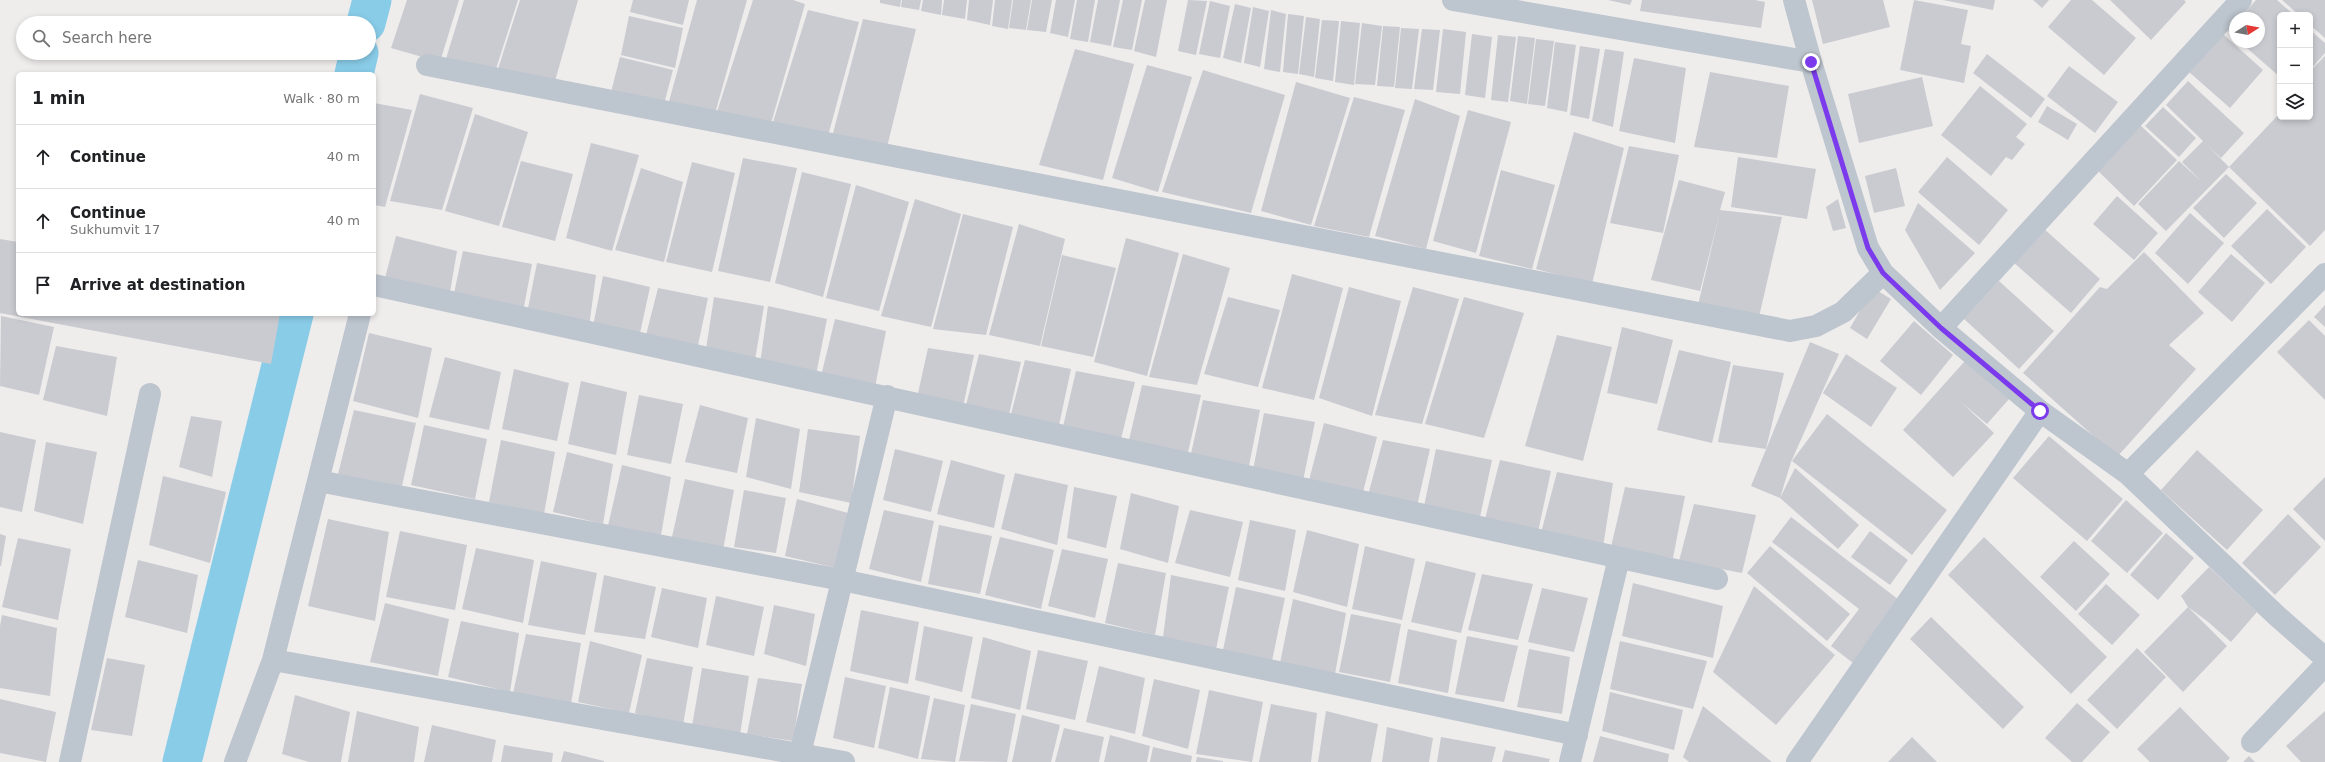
<!DOCTYPE html>
<html lang="en">
<head>
<meta charset="utf-8">
<style>
	body { margin:0; font-family:"DejaVu Sans",sans-serif; background:#f2f2f2; color:#202124 }
	.controls { position:absolute; right:12px; top:12px; display:grid; overflow:hidden; border-radius:6px; box-shadow:0 2px 6px #0003 }
	.controls button { width:36px; height:36px; display:grid; place-items:center; padding:0; border:0; border-bottom:1px solid #e0e0e0; background:#fff; color:#202124; font:20px sans-serif }
	.compass { position:absolute; left:2229px; top:12px; width:36px; height:36px; border-radius:50%; background:#fff; box-shadow:0 2px 6px #0003; rotate:79deg }
	.stop { position:absolute; width:12px; height:12px; margin:-9px; border:3px solid #7c3aed; border-radius:50%; background:#fff }
	.stop.end { background:#7c3aed; border-color:#fff; box-shadow:0 1px 4px #0008 }
	.list { margin:0; padding:0; list-style:none }
	h2 { display:flex; justify-content:space-between; align-items:center; height:52px; margin:0; padding:0 16px; font-size:17px }
	h2 small { font-size:13px; font-weight:400; color:#757577 }
	.list li { display:grid; grid-template-columns:26px 1fr auto; gap:12px; align-items:center; box-sizing:border-box; height:64px; padding:0 16px; border-top:1px solid #e0e0e0 }
	.list b { display:block; font-size:15px; white-space:nowrap }
	.list p { margin:0; font-size:13px; white-space:nowrap; color:#757577 }
	.list em { font-size:13px; font-style:normal; color:#757577 }
	.icon { flex:none; width:22px; height:22px; fill:none; stroke:currentColor; stroke-width:2; stroke-linecap:round; stroke-linejoin:round }
	.map { position:relative; flex:none; width:2325px; height:762px; overflow:hidden }
	.search { position:absolute; background:#fff; box-shadow:0 2px 6px #0003; left:16px; top:16px; width:360px; height:44px; display:flex; align-items:center; gap:10px; box-sizing:border-box; padding:0 14px; border-radius:22px; color:#757577; font-size:15px }
	.panel { position:absolute; background:#fff; box-shadow:0 2px 6px #0003; left:16px; top:72px; width:360px; height:244px; border-radius:6px }
	.map>svg:first-child { display:block }
	.lines { fill:none; stroke-linecap:round; stroke-linejoin:round }
	.canal { stroke:#89cce8; stroke-width:39 }
	.building { fill:#c9cbd1 }
	.minor { stroke:#bdc5ce; stroke-width:22 }
	.route { stroke:#7c3aed; stroke-width:5 }
</style>
</head>
<body>
<div class="map">
<svg width="2325" height="762" viewBox="0 0 2325 762">
	<rect width="100%" height="100%" fill="#efecec"/>
	<g class="lines">
		<path class="canal" d="M366,23L372,0
			M354,74L359,53
			M182,762L294,314"/>
	</g>
	<path class="building" d="M407,0H459L440,62L391,48Z
		M464,0H518L495,72L445,62Z
		M520,0H578L555,81L498,69Z
		M633,0H689L683,25L630,12Z
		M697,0H747L714,117L668,105Z
		M753,0H793L805,4L770,127L716,115Z
		M880,0H901L900,7L880,3Z
		M902,0H921L919,10L901,7Z
		M923,0H942L941,15L921,11Z
		M944,0H967L965,19L942,15Z
		M969,0H993L990,25L967,20Z
		M995,0H1012L1008,29L992,26Z
		M1013,0H1031L1026,30L1009,28Z
		M1032,0H1052L1046,32L1027,30Z
		M1056,0H1075L1068,37L1050,33Z
		M1077,0H1095L1088,42L1070,39Z
		M1098,0H1120L1111,46L1090,42Z
		M1123,0H1142L1132,50L1113,47Z
		M1145,0H1167L1156,57L1134,51Z
		M1188,0L1207,1L1196,55L1178,51Z
		M1608,0H1632L1630,5Z
		M1642,0H1755L1765,2L1761,28L1640,11Z
		M1812,0H1883L1890,27L1823,44Z
		M1914,0L1968,10L1961,44L1971,46L1964,83L1900,70Z
		M1943,0H1995L1993,10Z
		M2033,0H2049L2042,8Z
		M2071,0H2092L2136,38L2104,75L2048,27Z
		M2110,0H2184L2186,2L2151,40Z
		M2256,0H2277L2294,15H2280V77L2240,42H2259V18H2240Z
		M2282,0H2325V38L2310,25V15H2299Z
		M1210,1L1230,6L1220,58L1199,54Z
		M1235,4L1251,8L1241,63L1223,58Z
		M1253,7L1269,11L1260,67L1244,63Z
		M808,10L859,22L828,136L773,122Z
		M1271,10L1286,14L1280,72L1264,69Z
		M1288,14L1304,16L1298,74L1283,72Z
		M629,16L683,28L675,68L621,55Z
		M1306,17L1320,19L1314,77L1299,74Z
		M863,19L916,29L887,147L832,137Z
		M1322,20L1339,21L1333,81L1315,78Z
		M1341,21L1360,23L1354,85L1335,82Z
		M1362,23L1382,26L1375,85L1355,84Z
		M2235,23V37L2228,31Z
		M1383,26L1400,27L1394,87L1377,86Z
		M1401,28L1419,29L1412,89L1395,88Z
		M1422,29L1440,30L1433,90L1414,89Z
		M1443,29L1466,32L1460,94L1436,92Z
		M2310,30L2325,43V53L2310,70Z
		M1472,34L1492,37L1485,98L1465,95Z
		M2223,34L2263,70L2230,108L2189,72Z
		M1498,35L1516,37L1508,102L1491,100Z
		M1518,36L1535,38L1527,104L1510,101Z
		M1536,39L1554,41L1545,106L1528,104Z
		M1555,42L1576,45L1567,112L1547,108Z
		M1580,46L1600,49L1589,119L1570,115Z
		M1075,49L1134,64L1103,180L1039,165Z
		M1605,49L1624,52L1613,127L1592,121Z
		M1987,54L2045,99L2031,118L1973,73Z
		M2325,56V230L2310,246L2229,167L2280,113V117H2310V71Z
		M620,57L673,70L663,108L610,96Z
		M1634,58L1686,68L1675,143L1619,131Z
		M1147,65L1192,77L1158,192L1112,178Z
		M2069,66L2118,102L2095,133L2047,96Z
		M1203,70L1285,95L1251,213L1162,192Z
		M1710,72L1789,86L1777,158L1694,147Z
		M1922,77L1933,126L1859,143L1848,94Z
		M2188,81L2244,133L2221,158L2209,147L2229,167L2166,231L2138,204L2179,161L2202,182L2182,162L2203,141L2166,105Z
		M1296,82L1350,98L1311,225L1261,211Z
		M1980,86L2027,124L2016,137L2025,144L2012,160L2006,157L1991,176L1941,135Z
		M420,94L473,108L442,210L390,201Z
		M1354,97L1405,110L1369,237L1314,226Z
		M1415,99L1460,116L1426,249L1375,236Z
		M374,103L412,110L385,207L374,205Z
		M2047,106L2077,124L2068,140L2038,122Z
		M2163,107L2196,138L2179,157L2145,126Z
		M1468,110L1511,122L1476,253L1433,241Z
		M475,114L528,132L499,226L445,211Z
		M2139,124L2177,160L2134,206L2097,170Z
		M1574,132L1624,148L1592,284L1536,269Z
		M591,143L639,155L612,251L566,238Z
		M1629,146L1679,155L1663,233L1610,223Z
		M1738,157L1816,169L1807,219L1731,207Z
		M1947,157L2008,210L1979,245L1918,192Z
		M743,158L797,168L770,282L718,271Z
		M521,161L573,174L555,241L502,227Z
		M692,162L735,173L712,272L666,262Z
		M641,168L683,182L664,262L615,250Z
		M1896,168L1905,206L1874,213L1865,176Z
		M1501,170L1555,185L1532,269L1479,256Z
		M802,172L851,184L823,297L775,283Z
		M2226,174L2257,203L2224,238L2193,208Z
		M1679,180L1725,192L1720,210L1782,217L1759,317L1698,305L1720,212L1700,291L1651,280Z
		M856,185L909,202L879,311L826,298Z
		M2117,196L2158,233L2134,260L2093,224Z
		M915,199L961,214L931,327L881,316Z
		M1838,199L1846,228L1833,231L1826,207Z
		M1918,203L1975,253L1940,290L1905,230Z
		M2267,209L2306,247L2271,284L2231,246Z
		M2190,213L2224,243L2188,284L2155,253Z
		M963,214L1013,227L986,335L933,329Z
		M1019,224L1065,239L1040,346L989,335Z
		M2043,228L2100,279L2071,313L2013,262Z
		M396,236L457,251L449,298L384,282Z
		M1126,238L1179,253L1147,376L1094,362Z
		M0,239L18,242V314H280L271,364L0,313Z
		M463,251L532,264L523,312L453,298Z
		M2144,252L2204,313L2169,345L2196,369L2117,457L2023,373L2100,287L2107,289Z
		M1183,254L1230,268L1197,385L1149,377Z
		M2231,254L2265,283L2232,322L2198,292Z
		M1062,255L1116,268L1093,357L1041,346Z
		M537,263L596,275L589,327L527,313Z
		M1292,274L1343,288L1314,400L1262,388Z
		M603,276L650,287L639,338L593,326Z
		M1999,281L2054,331L2019,369L1964,319Z
		M1349,287L1401,301L1372,416L1319,398Z
		M1413,287L1459,299L1422,424L1375,415Z
		M658,288L708,298L697,350L645,339Z
		M1873,288L1891,299L1867,339L1850,328Z
		M714,297L764,306L755,360L706,349Z
		M1228,297L1280,310L1258,387L1204,374Z
		M1464,297L1524,313L1484,438L1425,424Z
		M2325,305V327L2314,317Z
		M768,306L827,319L816,375L760,364Z
		M1,316L54,327L39,395L0,386Z
		M835,319L886,331L875,387L821,376Z
		M2309,320L2325,336V400L2277,352Z
		M1914,321L1953,355L1921,395L1880,361Z
		M1622,327L1673,340L1657,404L1607,393Z
		M369,333L432,348L418,418L353,401Z
		M1557,335L1612,347L1583,461L1525,446Z
		M1810,342L1839,354L1791,462L1780,498L1795,468L1859,525L1838,549L1780,498L1751,486Z
		M56,346L117,357L107,416L43,400Z
		M928,348L974,355L963,407L917,398Z
		M1679,350L1731,362L1712,443L1657,430Z
		M979,354L1021,362L1008,419L965,409Z
		M1846,354L1897,388L1871,427L1823,393Z
		M445,357L501,372L489,430L429,417Z
		M1025,360L1071,369L1058,430L1010,418Z
		M1965,361L2009,399L1987,424L1961,402L1994,433L1953,477L1903,430Z
		M1733,365L1784,373L1766,449L1718,442Z
		M514,369L569,383L557,441L502,429Z
		M1076,371L1135,382L1120,443L1062,431Z
		M581,381L627,392L616,455L568,444Z
		M1142,385L1201,395L1187,457L1128,444Z
		M639,395L683,404L671,464L627,455Z
		M1203,400L1260,410L1248,471L1190,458Z
		M700,405L748,418L737,473L685,462Z
		M354,410L416,423L402,486L338,474Z
		M1264,413L1315,422L1303,481L1253,470Z
		M1827,414L1947,510L1912,555L1792,461Z
		M191,416L222,421L212,477L179,467Z
		M756,418L800,429L791,489L746,477Z
		M1324,423L1377,437L1362,496L1308,484Z
		M424,425L487,439L475,499L411,485Z
		M808,429L860,436L851,503L799,492Z
		M0,432L36,440L22,512L0,507Z
		M2049,436L2123,499L2087,541L2013,478Z
		M501,440L555,452L544,514L489,502Z
		M1383,440L1430,449L1417,506L1368,495Z
		M46,442L97,452L83,524L34,511Z
		M895,449L943,461L931,512L883,500Z
		M1436,449L1492,460L1479,522L1423,511Z
		M2197,450L2263,510L2227,550L2161,490Z
		M567,452L613,464L603,524L553,512Z
		M951,460L1005,475L994,528L937,514Z
		M1500,460L1551,471L1538,532L1484,523Z
		M622,465L671,477L660,541L607,530Z
		M1557,472L1613,483L1603,547L1541,533Z
		M1015,473L1068,485L1057,545L1001,529Z
		M163,476L226,492L210,563L149,545Z
		M2325,477V541L2293,509Z
		M685,479L734,490L723,550L672,537Z
		M1074,487L1117,496L1106,548L1067,538Z
		M1625,487L1685,496L1673,558L1611,547Z
		M744,490L786,498L776,553L734,547Z
		M1131,493L1179,506L1168,563L1120,549Z
		M797,499L848,513L836,568L785,556Z
		M2126,500L2163,533L2127,573L2091,541Z
		M1694,504L1756,515L1742,573L1679,561Z
		M884,510L934,521L921,582L869,569Z
		M1190,510L1243,522L1230,577L1175,563Z
		M2288,514L2321,547L2275,595L2242,563Z
		M1791,517L1899,600L1853,663L1831,646L1859,609L1772,542Z
		M328,519L389,532L375,621L308,606Z
		M1250,520L1296,530L1285,591L1238,580Z
		M939,525L992,536L980,594L928,584Z
		M1307,530L1359,544L1347,607L1293,592Z
		M400,531L467,545L455,610L386,597Z
		M1870,531L1908,560L1890,585L1851,557Z
		M2166,533L2194,558L2158,600L2130,575Z
		M0,534L6,536L1,566H0Z
		M1000,537L1054,550L1041,609L985,595Z
		M1984,537L2107,657L2071,694L1948,575Z
		M18,538L71,549L58,620L2,607Z
		M2074,541L2110,574L2076,611L2040,577Z
		M1365,546L1415,559L1402,620L1352,609Z
		M1770,546L1850,614L1827,641L1747,573Z
		M476,548L534,560L523,623L462,609Z
		M1062,549L1108,559L1095,618L1048,606Z
		M138,560L198,575L187,633L125,617Z
		M541,561L597,573L585,635L528,625Z
		M1426,561L1476,573L1461,633L1411,622Z
		M1118,563L1166,573L1155,635L1105,623Z
		M2209,567L2257,612L2231,642L2207,621L2188,607L2181,596Z
		M1482,574L1533,584L1518,640L1468,630Z
		M604,575L656,587L645,639L594,632Z
		M1171,575L1229,587L1216,649L1163,637Z
		M1633,583L1723,606L1713,658L1622,636Z
		M2106,584L2140,615L2112,645L2078,614Z
		M1754,586L1835,655L1776,725L1713,672Z
		M1236,587L1285,598L1272,661L1223,650Z
		M662,588L707,598L698,648L651,637Z
		M1542,588L1588,598L1574,652L1528,642Z
		M716,596L764,607L754,656L706,645Z
		M1293,599L1346,613L1335,674L1280,663Z
		M385,603L449,619L438,676L370,662Z
		M774,605L815,614L806,666L764,654Z
		M2188,607L2227,646L2183,692L2144,652Z
		M861,610L919,622L908,684L850,671Z
		M1351,614L1401,624L1390,682L1339,672Z
		M2,615L57,628L50,696L0,688V626Z
		M1931,617L2024,707L2003,729L1910,639Z
		M461,621L519,633L510,692L448,677Z
		M924,626L973,637L962,692L915,680Z
		M1408,629L1457,640L1448,693L1398,683Z
		M526,634L581,643L571,704L513,693Z
		M1467,636L1518,646L1504,702L1455,694Z
		M983,637L1031,651L1020,710L971,698Z
		M590,641L642,655L629,713L578,702Z
		M1620,641L1707,661L1693,709L1610,689Z
		M2137,648L2166,677L2117,729L2087,700Z
		M1529,649L1570,657L1562,714L1517,707Z
		M1038,650L1088,661L1075,720L1026,709Z
		M107,658L145,665L132,736L91,730Z
		M647,658L693,667L683,725L635,713Z
		M1099,666L1145,678L1135,734L1086,722Z
		M702,668L749,676L740,735L692,726Z
		M845,677L886,686L874,748L833,738Z
		M758,678L802,684L793,741L747,734Z
		M1154,679L1200,690L1188,749L1142,736Z
		M890,687L930,696L918,759L878,748Z
		M1209,690L1263,702L1252,762L1196,754Z
		M1610,692L1683,710L1674,750L1602,731Z
		M295,695L350,712L341,762H309L282,754Z
		M934,698L965,705L955,762L921,759Z
		M0,699L56,712L46,762L0,753Z
		M2077,703L2110,732L2082,762H2072L2045,738Z
		M971,704L1016,714L1007,762L959,761Z
		M1271,704L1317,713L1311,762H1259Z
		M1703,706L1772,762H1689L1683,757Z
		M2180,707L2230,758L2226,762H2150L2137,749Z
		M357,711L419,727L414,762H348Z
		M1326,711L1378,724L1371,762H1318Z
		M2325,711V762H2301L2286,746Z
		M1022,715L1060,725L1051,762H1012Z
		M432,725L496,740L492,762H424Z
		M1387,727L1433,738L1429,762H1382Z
		M1064,728L1104,737L1099,762H1055Z
		M1110,735L1150,746L1147,762H1104Z
		M1600,736L1669,754L1668,762H1593Z
		M1441,737L1496,747L1492,762H1437Z
		M1912,737L1937,762H1888Z
		M504,745L553,753L552,762H501Z
		M1153,747L1192,756L1191,762H1150Z
		M1505,750L1550,759L1549,762H1502Z
		M564,751L604,761V762H561Z
		M2249,756L2255,762H2243Z
		M1197,757L1223,761V762H1196Z"/>
	<g class="lines">
		<path class="minor" d="M1453,0L1811,62
			M1794,0L1811,62L1868,248L1883,273L1941,328L2040,411
			M427,65L1790,331L1816,326L1843,312L1883,273
			M374,285L1717,579
			M1941,328L2241,0
			M2128,474L2325,274
			M318,481L842,580L1577,735
			M273,660L844,762
			M2252,742L2325,665
			M70,762L150,394
			M235,762L273,660L360,314
			M798,762L887,396
			M1570,762L1619,558
			M1797,762L2040,411L2128,474L2277,616L2325,658"/>
	</g>
	<g class="lines">
		<path class="route" d="M1811,62L1868,248L1883,273L1941,328L2040,411"/>
	</g>
</svg>
<div class="controls">
<button>+</button>
<button>−</button>
<button><svg class="icon" aria-label="layers" viewBox="0 0 24 24"><path d="M12 4l9 5-9 5-9-5zM3 14l9 5 9-5"/></svg></button>
</div>
<svg class="compass" viewBox="-18 -18 36 36"><path d="M0-13l5 13h-10z" fill="#e53935"/><path d="M0 13l5-13h-10z" fill="#757577"/></svg>
<div class="stop" style="left:2040px;top:411px"></div>
<div class="stop end" style="left:1811px;top:62px"></div>
<div class="search"><svg class="icon" aria-label="search" viewBox="0 0 24 24"><circle cx="10" cy="10" r="6"/><path d="M15 15l6 6"/></svg>Search here</div>
<section class="panel">
<h2>1 min<small>Walk · 80 m</small></h2>
<ul class="list">
<li><svg class="icon" aria-label="ahead" viewBox="0 0 24 24"><path d="M12 20V5M6 11l6-6 6 6"/></svg><div><b>Continue</b></div><em>40 m</em></li>
<li><svg class="icon" aria-label="ahead" viewBox="0 0 24 24"><path d="M12 20V5M6 11l6-6 6 6"/></svg><div><b>Continue</b><p>Sukhumvit 17</p></div><em>40 m</em></li>
<li><svg class="icon" aria-label="arrive" viewBox="0 0 24 24"><path d="M6 21V4h12l-3 4 3 4H6"/></svg><div><b>Arrive at destination</b></div></li>
</ul>
</section>
</div>
</body>
</html>
